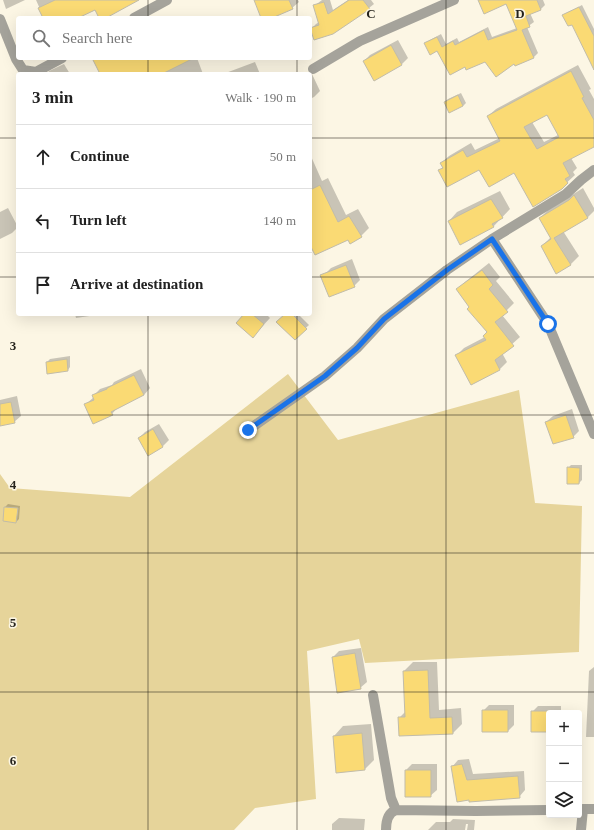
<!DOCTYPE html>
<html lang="en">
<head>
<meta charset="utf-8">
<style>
	body { margin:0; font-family:Georgia,serif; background:#f2f2f2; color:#222 }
	.controls { position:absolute; right:12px; bottom:12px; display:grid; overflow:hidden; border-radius:4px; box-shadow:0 4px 16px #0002 }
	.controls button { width:36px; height:36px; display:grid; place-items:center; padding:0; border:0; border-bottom:1px solid #e0e0e0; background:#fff; color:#222; font:20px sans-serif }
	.stop { position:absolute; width:12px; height:12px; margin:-9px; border:3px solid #1a73e8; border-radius:50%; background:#fff }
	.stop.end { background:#1a73e8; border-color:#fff; box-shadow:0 1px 4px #0008 }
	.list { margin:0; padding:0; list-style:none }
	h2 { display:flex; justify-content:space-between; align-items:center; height:52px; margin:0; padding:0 16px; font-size:17px }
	h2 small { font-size:13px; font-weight:400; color:#767676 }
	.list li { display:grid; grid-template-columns:26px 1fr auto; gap:12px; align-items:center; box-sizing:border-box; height:64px; padding:0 16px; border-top:1px solid #e0e0e0 }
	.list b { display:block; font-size:15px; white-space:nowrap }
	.list em { font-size:13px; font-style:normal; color:#767676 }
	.icon { flex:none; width:22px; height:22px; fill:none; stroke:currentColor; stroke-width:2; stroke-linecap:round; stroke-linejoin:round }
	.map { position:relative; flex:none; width:594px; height:830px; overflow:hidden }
	.search { position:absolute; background:#fff; box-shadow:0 4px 16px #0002; left:16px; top:16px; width:296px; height:44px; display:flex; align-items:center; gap:10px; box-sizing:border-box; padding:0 14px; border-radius:4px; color:#767676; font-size:15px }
	.panel { position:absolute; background:#fff; box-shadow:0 4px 16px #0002; left:16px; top:72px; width:296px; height:244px; border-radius:4px }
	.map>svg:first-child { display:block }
	.green { fill:#e6d49a }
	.shadow { fill:#0003; fill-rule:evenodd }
	.building { fill:#fada74; stroke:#c1bcaa; fill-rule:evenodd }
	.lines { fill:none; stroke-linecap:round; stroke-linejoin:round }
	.minor { stroke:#a5a39b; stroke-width:10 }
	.route { stroke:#1a73e8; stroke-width:5 }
	.grid { fill:none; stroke:#25231c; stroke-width:1; stroke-opacity:0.55 }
	.grid-label { font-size:13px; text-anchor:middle; font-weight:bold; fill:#25231c; stroke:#fcf6e4; stroke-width:3; stroke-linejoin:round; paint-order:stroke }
</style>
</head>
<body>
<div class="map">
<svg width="594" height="830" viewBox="0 0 594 830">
	<rect width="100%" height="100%" fill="#fcf6e4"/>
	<path class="green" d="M288,374L338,440L519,390L535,503L582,506L579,652L365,663L359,639L307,651L316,799L255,808L234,830H0V474L10,488L130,497Z"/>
	<path class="shadow" d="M3,0H25L6,9Z
		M36,0H133L104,18H100L95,9L76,18H44Z
		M255,0H298L299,2L292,8L269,18H262Z
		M322,0H330L333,10L348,0H371L374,4L369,8L311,29L316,24L319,22L314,6Z
		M505,0H543L545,5L541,9L530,13L534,22L527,27L538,53L534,57L516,65L515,62L485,61L465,66L425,44L430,40L441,34L446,44L457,38L459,42L488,27L492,37L517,28Z
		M582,5L594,29V50L572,23L563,15Z
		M398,40L408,58L402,64L364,61L370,55Z
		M93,58H197L203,74H164L161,68L151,74H101Z
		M255,62L260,74H223Z
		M64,64L70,74H47L49,71Z
		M578,65L591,89L589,90L594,99V146L571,158L577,168L573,172L575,175L561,188L514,171L480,169L439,171L443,167L441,163L449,156L471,143L475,150L500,138L488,116L496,109ZM548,114L558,135L544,142L532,122Z
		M312,74L320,91L314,97L310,99V75Z
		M461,93L466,103L463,106L445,102L448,99Z
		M310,154L322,181L328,178L346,215L358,209L369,228L361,236L310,243Z
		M583,188L594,208V211L587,218L563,231L579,256L571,264L556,273L542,246L551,237L540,218L548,210Z
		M500,191L510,209L493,227L449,221L457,212Z
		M8,208L18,227L12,233L0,239V212Z
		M352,259L360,280L354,286L325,274L331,268Z
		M489,263L500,277L496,281L514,303L502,315L520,337L502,353L507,362L500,369L471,384L456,356L464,348L485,337L488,332L457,290L465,282Z
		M75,314H103L76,318Z
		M245,314H266L270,318L259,330Z
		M288,314H298L309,325L295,338Z
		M70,356V367L68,370L47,362L50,359Z
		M141,369L150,388L144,395L118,407L112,414L86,404L94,397L93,396L100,389L112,385L114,382Z
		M17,396L21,416L14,422L0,425V400Z
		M572,409L579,431L573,437L546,422L553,416Z
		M159,424L169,440L163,446L149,454L139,438L145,432Z
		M571,465H582V480L579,483L568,468Z
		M8,504L20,506L19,519L16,522L5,507Z
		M361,648L367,682L360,688L333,657L339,651Z
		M413,662H437L439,710L461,708L462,724L453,733L399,718L406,711L404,671Z
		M594,667V737H586L589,671Z
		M489,705H514V725L508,731L483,711Z
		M538,706H561V713H549V730L532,712Z
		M371,724L374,760L365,769L334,736L343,726Z
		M469,759L473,774L524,771L525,790L519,797L470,800L452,767L458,760Z
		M412,764H437V790L430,796L406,770Z
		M339,818L365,819L364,830H332V824Z
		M453,819L475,820L474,830H467L468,824H466L465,830H428L436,822H450Z"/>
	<path class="building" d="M55,0H139L106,18H99L95,10L78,18H43L38,8Z
		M254,0H289L293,9L272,18H261Z
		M349,0H363L370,9L333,34L314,40L310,28L319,25L313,5L324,2L328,14Z
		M478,0H537L541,10L526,16L530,27L522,30L534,58L515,66L514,64L496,77L485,62L466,70L465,67L450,75L437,51L430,55L424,43L437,37L442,47L453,41L455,45L484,30L488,40L517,30L506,4L484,14Z
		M579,7L594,36V70L572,25L568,26L562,15Z
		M391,45L402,65L374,81L363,61Z
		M92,58H194L162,74H100Z
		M571,71L584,97L582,98L594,120V147L563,163L570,176L565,179L568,183L562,189L533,207L514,173L489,187L479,170L447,187L438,170L443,168L440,163L463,150L467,157L500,141L487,116ZM547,115L559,137L537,149L524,127Z
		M458,95L463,106L449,113L444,102Z
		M320,185L338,222L349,216L362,237L350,244L348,240L315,255L310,245V190Z
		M574,195L588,218L554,238L571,265L556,274L541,246L551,239L539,218L569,200Z
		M491,199L503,218L492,224L494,227L460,245L448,221Z
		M346,265L355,287L329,297L320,275Z
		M482,270L493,285L489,289L508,312L495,322L514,346L495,360L500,370L471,385L455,355L486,340L483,336L487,332L467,309L469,307L456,289Z
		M244,314H252L264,324L253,338L236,323Z
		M285,314H292L307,329L295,340L276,322Z
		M67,359L68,371L47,374L46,362Z
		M134,375L144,395L111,412L113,415L93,424L84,404L94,400L92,395L107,389V388Z
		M11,402L15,423L0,426V404Z
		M566,415L574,438L553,444L545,422Z
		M153,429L163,447L148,456L138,438Z
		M567,467L580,468L579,484H567Z
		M4,507L18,508L16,523L3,521Z
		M355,653L361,689L337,693L332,657Z
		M428,670L430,718L452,717L453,734L399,736L398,717H405L403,671Z
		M482,710H508V732H482Z
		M531,711H549V732H531Z
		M362,733L365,770L336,773L333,736Z
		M462,764L467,780L518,776L520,798L469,802V800L457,802L451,766Z
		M405,770H431V797H405Z"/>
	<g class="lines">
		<path class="minor" d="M134,18L167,0
			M0,19L16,59L23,70L36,72L62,58
			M313,69L360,41L454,0
			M492,239L548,324L594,434
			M248,430L325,376L357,348L384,319L447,270L492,239L566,194L581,180L594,170
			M373,695L391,798L396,810
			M386,830C386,822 387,813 396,810L476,811L549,810
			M581,830L583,809H594"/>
	</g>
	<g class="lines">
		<path class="route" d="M248,430L325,376L357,348L384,319L447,270L492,239L548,324"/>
	</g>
	<path class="grid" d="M148,0V18M297,0V18M446,0V830M148,58V74M297,58V74M0,138H18M310,138H594M0,277H18M310,277H594M148,314V830M297,314V830M0,415H594M0,553H594M0,692H594"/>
	<g class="grid-label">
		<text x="371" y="18">C</text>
		<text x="520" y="18">D</text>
		<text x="13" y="350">3</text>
		<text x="13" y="489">4</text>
		<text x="13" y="627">5</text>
		<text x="13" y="765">6</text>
	</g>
</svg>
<div class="controls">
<button>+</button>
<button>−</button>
<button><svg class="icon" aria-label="layers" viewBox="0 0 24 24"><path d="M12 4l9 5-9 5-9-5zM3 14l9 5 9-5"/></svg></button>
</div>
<div class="stop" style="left:548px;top:324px"></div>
<div class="stop end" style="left:248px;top:430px"></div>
<div class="search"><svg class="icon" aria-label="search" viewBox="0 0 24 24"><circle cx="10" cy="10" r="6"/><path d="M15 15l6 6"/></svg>Search here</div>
<section class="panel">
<h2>3 min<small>Walk · 190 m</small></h2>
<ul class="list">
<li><svg class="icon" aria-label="ahead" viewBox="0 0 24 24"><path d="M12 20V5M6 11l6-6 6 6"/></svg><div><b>Continue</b></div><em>50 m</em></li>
<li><svg class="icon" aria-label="left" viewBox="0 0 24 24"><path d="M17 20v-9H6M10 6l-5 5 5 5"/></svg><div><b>Turn left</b></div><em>140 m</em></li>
<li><svg class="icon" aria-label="arrive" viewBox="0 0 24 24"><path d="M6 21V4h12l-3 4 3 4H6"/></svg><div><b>Arrive at destination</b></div></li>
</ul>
</section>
</div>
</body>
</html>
